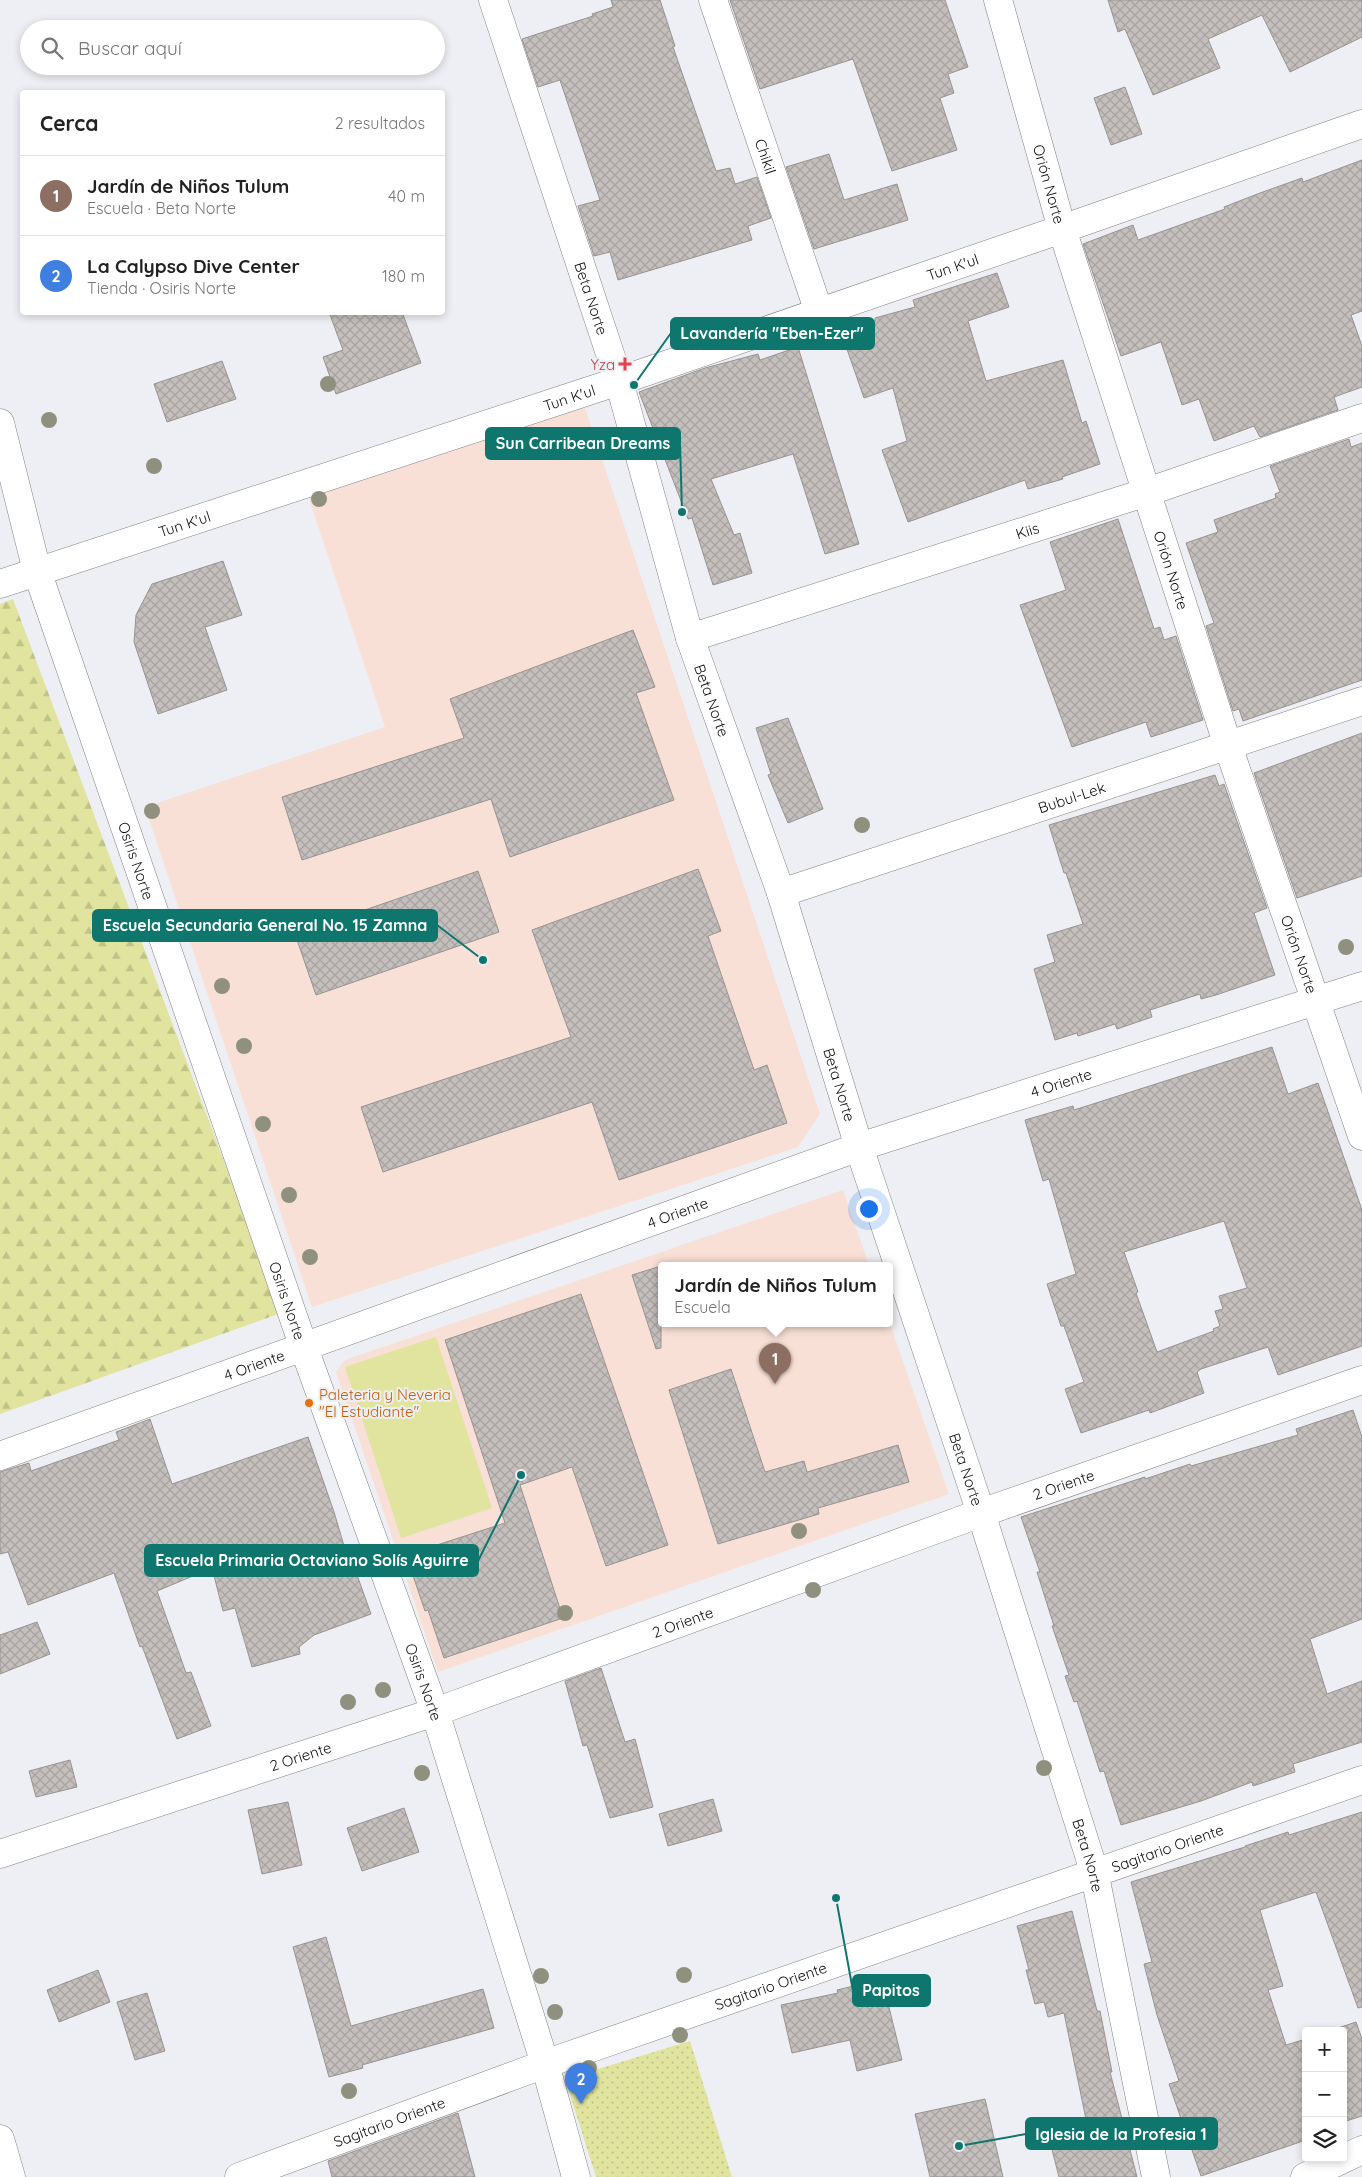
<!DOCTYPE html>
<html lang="es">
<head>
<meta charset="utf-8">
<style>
	body { margin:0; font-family:Quicksand,sans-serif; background:#f2f2f2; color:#222 }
	.controls { position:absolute; right:15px; bottom:15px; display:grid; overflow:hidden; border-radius:5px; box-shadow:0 2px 8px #0003 }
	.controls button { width:45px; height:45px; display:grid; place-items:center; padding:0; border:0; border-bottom:1px solid #e0e0e0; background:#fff; color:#222; font:25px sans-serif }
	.you { position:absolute; left:868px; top:1208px; width:18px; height:18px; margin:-12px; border:4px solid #fff; border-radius:50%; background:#1a73e8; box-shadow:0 0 0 8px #1a73e833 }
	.badge { display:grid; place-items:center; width:32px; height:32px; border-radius:50%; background:#b45309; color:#fff; font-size:16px; font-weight:700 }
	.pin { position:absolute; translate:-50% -41px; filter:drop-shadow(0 1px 2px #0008) }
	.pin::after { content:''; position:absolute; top:26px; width:18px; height:15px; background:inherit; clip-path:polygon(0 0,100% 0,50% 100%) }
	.popup { position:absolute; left:658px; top:1262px; width:235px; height:65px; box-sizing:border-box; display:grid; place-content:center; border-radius:5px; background:#fff; filter:drop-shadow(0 1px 4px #0005); font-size:16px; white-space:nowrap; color:#767676 }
	.popup b { font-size:19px; color:#222 }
	.popup::after { content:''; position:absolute; left:50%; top:100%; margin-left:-10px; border:10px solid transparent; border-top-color:#fff }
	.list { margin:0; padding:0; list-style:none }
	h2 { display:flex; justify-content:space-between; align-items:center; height:65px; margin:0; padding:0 20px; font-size:21px }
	h2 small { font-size:16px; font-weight:400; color:#767676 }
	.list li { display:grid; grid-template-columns:32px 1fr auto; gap:15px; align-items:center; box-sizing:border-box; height:80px; padding:0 20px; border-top:1px solid #e0e0e0 }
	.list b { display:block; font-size:19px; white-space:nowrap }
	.list p { margin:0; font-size:16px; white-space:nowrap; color:#767676 }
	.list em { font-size:16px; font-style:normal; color:#767676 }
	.icon { flex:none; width:28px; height:28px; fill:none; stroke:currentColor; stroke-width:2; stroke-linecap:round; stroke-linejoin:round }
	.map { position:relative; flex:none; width:1362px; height:2177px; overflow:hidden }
	.search { position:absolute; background:#fff; box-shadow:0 2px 8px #0003; left:20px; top:20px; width:425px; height:55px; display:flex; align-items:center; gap:12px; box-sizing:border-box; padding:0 18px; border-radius:28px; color:#767676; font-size:19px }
	.panel { position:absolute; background:#fff; box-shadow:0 2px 8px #0003; left:20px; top:90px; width:425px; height:225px; border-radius:5px }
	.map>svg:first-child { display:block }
	.education { fill:#f8e0d6 }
	.forest { fill:url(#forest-firs) }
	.park { fill:url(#park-dots) }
	.garden { fill:#e0e49e }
	.building { fill:url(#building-cross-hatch); stroke:#989391; fill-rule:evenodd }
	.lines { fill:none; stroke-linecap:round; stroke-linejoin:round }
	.minor-casing { stroke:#7f8084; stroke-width:29 }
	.minor { stroke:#fff; stroke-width:28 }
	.tree { fill:#8f917e }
	.health-dot { fill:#e0444e; stroke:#eeeff4; stroke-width:2 }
	.food-dot { fill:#e8710a; stroke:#eeeff4; stroke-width:2 }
	.labels { text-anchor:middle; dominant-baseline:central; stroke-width:4; stroke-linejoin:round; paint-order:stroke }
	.street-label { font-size:15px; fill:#101012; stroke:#eeeff4 }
	.health-label { font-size:15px; fill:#be3a42; stroke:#eeeff4; text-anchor:end }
	.food-label { font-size:15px; fill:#c56008; stroke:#eeeff4; text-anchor:start }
	.leader { fill:none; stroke:#0f766e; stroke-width:2 }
	.callout-dot { fill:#0f766e; stroke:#eeeff4; stroke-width:2 }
	.callout { fill:#0f766e; stroke:#0f766e; stroke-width:2 }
	.callout-label { font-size:16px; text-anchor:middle; font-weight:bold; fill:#fff }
</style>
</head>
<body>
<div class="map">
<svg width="1362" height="2177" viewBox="0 0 1362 2177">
	<defs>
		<pattern id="forest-firs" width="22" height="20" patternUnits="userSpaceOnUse" patternTransform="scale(1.25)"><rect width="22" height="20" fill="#e0e49e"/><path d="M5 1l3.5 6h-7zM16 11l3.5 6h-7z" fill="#bfc387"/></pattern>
		<pattern id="park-dots" width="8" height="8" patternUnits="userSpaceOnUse" patternTransform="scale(1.25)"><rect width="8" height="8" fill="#e0e49e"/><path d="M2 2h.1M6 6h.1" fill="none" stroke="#bfc387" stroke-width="1.8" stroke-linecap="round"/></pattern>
		<pattern id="building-cross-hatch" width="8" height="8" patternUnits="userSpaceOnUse" patternTransform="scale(1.25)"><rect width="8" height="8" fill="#c4bfbd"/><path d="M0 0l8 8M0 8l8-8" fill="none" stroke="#a7a3a1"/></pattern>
	</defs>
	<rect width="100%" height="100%" fill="#eeeff4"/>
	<path class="education" d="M583,402L820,1114L798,1147L312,1307L145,807L385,727L307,493Z
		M843,1190L869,1265H661V1323H889V1321L949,1494L438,1672L336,1372L345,1360Z"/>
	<path class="forest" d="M13,599L281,1313L0,1414V604Z"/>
	<path class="park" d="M690,2041L732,2177H596L565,2079Z"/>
	<path class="garden" d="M436,1337L492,1508L401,1538L345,1367Z"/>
	<path class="building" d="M611,0H660L675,46L673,47L716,171L730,168L735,184L757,177L771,218L748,226L752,240L618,280L610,252L594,256L578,206L600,200L560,80L538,87L522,39L593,16L592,14L613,7Z
		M730,0H945L968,67L948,74L954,93L940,98L957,150L892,171L853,59L760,89Z
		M1108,0H1362V37L1290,72L1262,15L1208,39L1220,68L1153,95L1125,29L1118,32Z
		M1125,87L1142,134L1111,145L1094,98Z
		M829,154L844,200L897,184L908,220L814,249L786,167Z
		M1362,160V311L1351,315L1362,346V387L1334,397L1338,410L1260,437L1254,426L1214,441L1199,399L1182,405L1161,342L1121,356L1083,244L1133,225L1138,240L1225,209L1224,207L1260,193L1302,178L1303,182Z
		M997,273L1009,307L968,321L986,381L1063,360L1082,423L1086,421L1100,464L1062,477L1063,479L1028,489L1025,480L908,522L882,450L907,441L893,388L864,398L841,332L875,321V318L915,307L913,300Z
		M329,312H402L421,363L336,394L323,357L343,350Z
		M798,347L859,544L825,554L793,454L711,479L734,535L740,533L752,573L713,585L692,518L688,519L639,392L705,368L758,354L760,360Z
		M222,361L236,399L167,422L154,384Z
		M1349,439L1351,447L1362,443V680L1243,721L1239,709L1233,711L1206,626L1214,623L1186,543L1218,532L1214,520L1276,498L1275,494L1280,492L1270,466Z
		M1118,519L1154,629L1160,627L1164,640L1176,636L1203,720L1151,737L1146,722L1072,747L1020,605L1066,590L1050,542Z
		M223,561L242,615L205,627L227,690L158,714L134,642L136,615L152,584Z
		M633,630L655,687L636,693L674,800L510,857L491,799L302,860L282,797L464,738L450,699Z
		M788,718L823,809L788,823L768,775L771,774L756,728Z
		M1362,733V876L1297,898L1254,773Z
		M1215,775L1219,786L1224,784L1267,908L1254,913L1275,975L1216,995L1201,999L1200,994L1150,1010L1152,1017L1117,1029L1115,1024L1078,1036L1077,1033L1055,1040L1034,969L1055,962L1047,935L1083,924L1066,873H1064L1049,825Z
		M698,869L721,931L708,936L754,1070L767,1065L787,1123L619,1180L592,1102L383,1172L361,1107L571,1037L532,930Z
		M478,871L499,932L316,995L295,934Z
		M1272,1047L1288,1094L1318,1083L1362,1210V1346L1278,1375L1268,1347L1201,1369L1197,1372L1204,1393L1150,1413L1149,1410L1081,1433L1065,1389L1084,1382L1064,1326H1061L1047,1284L1076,1274L1049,1179L1043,1181L1025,1120L1073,1106L1074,1110ZM1224,1221L1247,1288L1219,1296L1223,1309L1215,1311L1220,1326L1213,1329L1214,1331L1157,1352L1136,1293L1138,1292L1124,1252Z
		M661,1266V1348L656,1349L632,1275Z
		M581,1294L668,1545L606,1566L572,1467L520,1485L563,1618L444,1658L428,1610L425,1611L406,1555L505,1523L445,1340Z
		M731,1369L765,1472L804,1461L807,1472L898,1445L909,1482L818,1508L819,1514L718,1544L669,1390Z
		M1353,1410L1362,1437V1619L1310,1639L1327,1694L1362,1681V1742L1293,1764L1295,1772L1253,1786L1252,1782L1201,1801L1121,1825L1104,1771L1100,1772L1077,1701L1074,1702L1065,1676L1069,1675L1052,1626H1054L1037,1572H1040L1021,1517L1145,1477V1479L1190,1464L1191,1466L1298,1435L1296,1429Z
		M150,1419L172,1484L308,1437L334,1512L353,1576L357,1575L371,1614L314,1635L299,1647L300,1654L252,1667L235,1608L223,1611L212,1568L157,1591L186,1673L191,1672L211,1726L177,1739L142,1646L140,1647L114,1573L28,1605L8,1552L0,1554V1472L29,1463L31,1471L119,1440L116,1432Z
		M37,1622L50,1654L0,1674V1635Z
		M601,1668L625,1742L635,1739L653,1807L610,1818L587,1745L583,1746L565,1681Z
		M70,1760L77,1787L36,1797L29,1771Z
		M713,1799L722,1831L668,1846L659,1814Z
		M288,1802L302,1865L262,1874L248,1810Z
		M404,1808L419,1852L362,1871L347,1828Z
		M1362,1812V2007L1358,2008L1316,1892L1260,1910L1283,1986L1268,1990L1286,2045L1306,2039V2140L1201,2176L1169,2084L1179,2081L1157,2015L1144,1964L1152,1962L1131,1882L1245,1847V1846L1288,1832L1289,1835Z
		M1072,1911L1097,2011H1100L1112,2072H1110L1137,2177H1059L1048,2134L1087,2124L1064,2013L1048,2017L1044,2002L1035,2004L1026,1970H1029L1017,1926Z
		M326,1937L351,2026L483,1989L494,2028L362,2065L363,2068L329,2077L293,1947Z
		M98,1970L110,2002L59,2022L47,1990Z
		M882,1979L902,2060L857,2071L850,2040L792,2053L781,2005L838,1993L837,1990Z
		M147,1993L165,2051L135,2060L117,2002Z
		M1356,2022L1362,2039V2116L1343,2122V2031H1329Z
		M985,2099L1003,2177H930L915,2114Z
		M458,2113L475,2177H332L328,2161Z"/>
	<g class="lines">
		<g class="minor-casing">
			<g id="minor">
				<path id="s1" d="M493,0L619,381L690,638L781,893L859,1147L981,1513L1094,1871L1156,2177"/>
				<path id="s2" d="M713,0L819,312"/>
				<path id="s3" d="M998,0L1062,229L1228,746L1362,1136"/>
				<path id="s4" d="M0,423L37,571L304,1348L435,1712L545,2064L576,2177"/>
				<path id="s5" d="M0,584L619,381L1062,229L1362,124"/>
				<path id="s6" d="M690,638L1147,492L1362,418"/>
				<path id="s7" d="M781,893L1362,701"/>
				<path id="s8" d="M0,1456L859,1147L1362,986"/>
				<path id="s9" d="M0,1854L435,1712L981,1513L1362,1380"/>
				<path d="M0,2139L11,2177"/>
				<path id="s10" d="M239,2177L545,2064L1362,1780"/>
				<path d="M1305,2177L1362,2150"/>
			</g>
		</g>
		<use href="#minor" class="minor"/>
	</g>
	<g class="tree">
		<circle cx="328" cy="384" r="8"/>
		<circle cx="49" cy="420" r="8"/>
		<circle cx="154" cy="466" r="8"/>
		<circle cx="319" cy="499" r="8"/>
		<circle cx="152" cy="811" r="8"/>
		<circle cx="862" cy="825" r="8"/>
		<circle cx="1346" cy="947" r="8"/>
		<circle cx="222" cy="986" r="8"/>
		<circle cx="244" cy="1046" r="8"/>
		<circle cx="263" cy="1124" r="8"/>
		<circle cx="289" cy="1195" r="8"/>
		<circle cx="310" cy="1257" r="8"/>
		<circle cx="799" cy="1531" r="8"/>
		<circle cx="813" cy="1590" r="8"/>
		<circle cx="565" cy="1613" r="8"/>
		<circle cx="383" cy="1690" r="8"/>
		<circle cx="348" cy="1702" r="8"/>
		<circle cx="1044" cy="1768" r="8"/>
		<circle cx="422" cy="1773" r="8"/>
		<circle cx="684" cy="1975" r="8"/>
		<circle cx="541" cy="1976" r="8"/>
		<circle cx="555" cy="2012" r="8"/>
		<circle cx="680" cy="2035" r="8"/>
		<circle cx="589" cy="2068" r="8"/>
		<circle cx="349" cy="2091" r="8"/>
	</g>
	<path class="health-dot" d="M622.5 356.5h5v5h5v5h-5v5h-5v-5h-5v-5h5z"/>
	<circle class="food-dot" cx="309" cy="1403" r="5"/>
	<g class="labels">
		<g class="street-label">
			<text stroke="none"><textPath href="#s2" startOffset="165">Chikil</textPath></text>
			<text stroke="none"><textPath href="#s3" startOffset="191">Orión Norte</textPath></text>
			<text stroke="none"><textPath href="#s5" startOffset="1004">Tun K'ul</textPath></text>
			<text stroke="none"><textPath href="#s1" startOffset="314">Beta Norte</textPath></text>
			<text stroke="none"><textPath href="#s5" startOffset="599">Tun K'ul</textPath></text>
			<text stroke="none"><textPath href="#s5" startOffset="194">Tun K'ul</textPath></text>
			<text stroke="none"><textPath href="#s6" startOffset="354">Kiis</textPath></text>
			<text stroke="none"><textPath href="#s3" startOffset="596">Orión Norte</textPath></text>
			<text stroke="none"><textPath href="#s1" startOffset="734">Beta Norte</textPath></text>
			<text stroke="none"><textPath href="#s7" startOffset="306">Bubul-Lek</textPath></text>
			<text stroke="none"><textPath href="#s4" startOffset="459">Osiris Norte</textPath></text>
			<text stroke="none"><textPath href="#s3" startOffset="1001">Orión Norte</textPath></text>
			<text stroke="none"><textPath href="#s8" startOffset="1125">4 Oriente</textPath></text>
			<text stroke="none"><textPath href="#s1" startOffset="1139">Beta Norte</textPath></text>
			<text stroke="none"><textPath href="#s8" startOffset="720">4 Oriente</textPath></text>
			<text stroke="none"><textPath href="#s4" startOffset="924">Osiris Norte</textPath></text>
			<text stroke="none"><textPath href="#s8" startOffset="270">4 Oriente</textPath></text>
			<text stroke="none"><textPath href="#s1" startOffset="1544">Beta Norte</textPath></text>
			<text stroke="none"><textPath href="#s9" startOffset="1126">2 Oriente</textPath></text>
			<text stroke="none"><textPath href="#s9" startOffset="721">2 Oriente</textPath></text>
			<text stroke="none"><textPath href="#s4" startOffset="1329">Osiris Norte</textPath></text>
			<text stroke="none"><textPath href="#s9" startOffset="316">2 Oriente</textPath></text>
			<text stroke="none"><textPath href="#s10" startOffset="985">Sagitario Oriente</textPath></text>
			<text stroke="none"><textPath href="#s1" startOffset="1949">Beta Norte</textPath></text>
			<text stroke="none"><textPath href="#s10" startOffset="565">Sagitario Oriente</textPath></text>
			<text stroke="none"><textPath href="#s10" startOffset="160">Sagitario Oriente</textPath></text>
		</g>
		<g class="health-label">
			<text x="615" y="364">Yza</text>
		</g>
		<g class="food-label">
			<text x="319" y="1394">Paleteria y Neveria<tspan x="319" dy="17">"El Estudiante"</tspan></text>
		</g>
	</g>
	<path class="leader" d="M634 385L671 333M682 512L680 443M483 960L437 925M521 1475L478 1561M836 1898L853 1991M959 2146L1026 2134"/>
	<g class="callout-dot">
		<circle cx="634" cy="385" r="5"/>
		<circle cx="682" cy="512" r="5"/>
		<circle cx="483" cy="960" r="5"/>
		<circle cx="521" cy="1475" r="5"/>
		<circle cx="836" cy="1898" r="5"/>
		<circle cx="959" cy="2146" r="5"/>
	</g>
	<g class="callout">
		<rect x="671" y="318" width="203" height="31" rx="5"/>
		<rect x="486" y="428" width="194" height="31" rx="5"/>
		<rect x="93" y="910" width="344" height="31" rx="5"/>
		<rect x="145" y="1545" width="333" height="31" rx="5"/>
		<rect x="853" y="1975" width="77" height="31" rx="5"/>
		<rect x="1026" y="2118" width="191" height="31" rx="5"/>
	</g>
	<g class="callout-label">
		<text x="772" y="339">Lavandería "Eben-Ezer"</text>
		<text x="583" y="449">Sun Carribean Dreams</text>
		<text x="265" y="931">Escuela Secundaria General No. 15 Zamna</text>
		<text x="312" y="1566">Escuela Primaria Octaviano Solís Aguirre</text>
		<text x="891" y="1996">Papitos</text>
		<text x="1121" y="2140">Iglesia de la Profesia 1</text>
	</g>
</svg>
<div class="controls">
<button>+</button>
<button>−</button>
<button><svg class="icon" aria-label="layers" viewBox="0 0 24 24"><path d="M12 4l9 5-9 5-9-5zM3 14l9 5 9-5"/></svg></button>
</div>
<div class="you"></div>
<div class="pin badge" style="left:775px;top:1384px;background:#8d6e63">1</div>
<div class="popup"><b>Jardín de Niños Tulum</b>Escuela</div>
<div class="pin badge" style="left:581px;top:2104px;background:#3f7fe0">2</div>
<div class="search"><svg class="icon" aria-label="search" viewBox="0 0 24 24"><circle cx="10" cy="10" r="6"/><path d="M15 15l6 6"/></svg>Buscar aquí</div>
<section class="panel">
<h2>Cerca<small>2 resultados</small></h2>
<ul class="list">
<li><span class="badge" style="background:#8d6e63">1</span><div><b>Jardín de Niños Tulum</b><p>Escuela · Beta Norte</p></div><em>40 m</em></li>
<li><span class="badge" style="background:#3f7fe0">2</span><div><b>La Calypso Dive Center</b><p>Tienda · Osiris Norte</p></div><em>180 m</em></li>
</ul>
</section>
</div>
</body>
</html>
